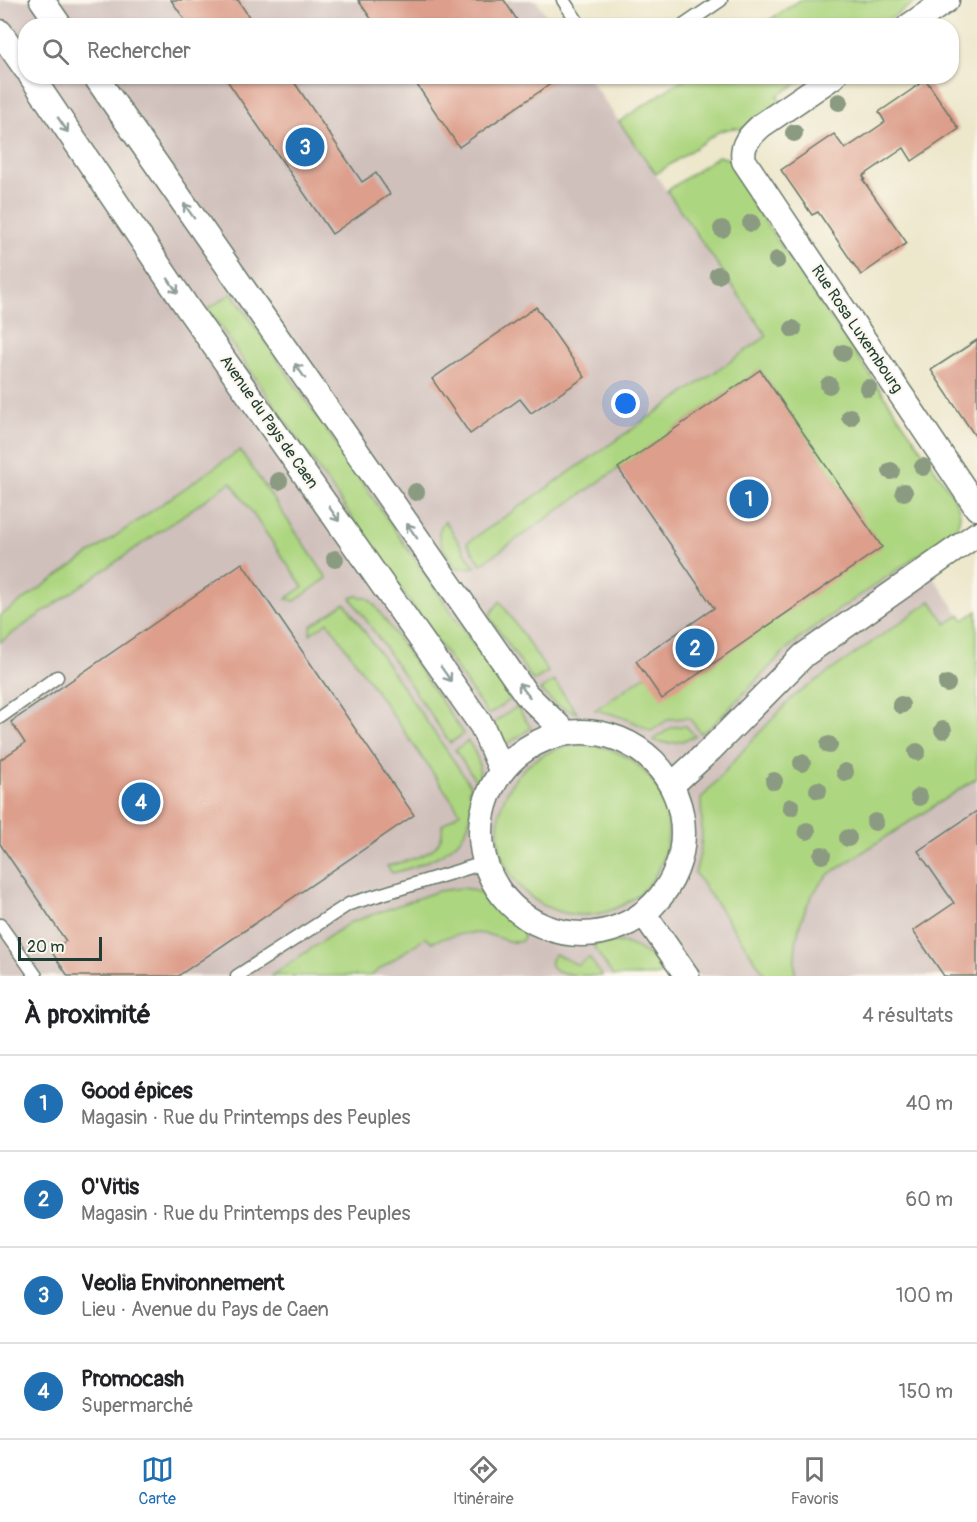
<!DOCTYPE html>
<html lang="fr">
<head>
<meta charset="utf-8">
<style>
	body { margin:0; font-family:Pangolin,sans-serif; background:#f6f6f6; color:#202124 }
	.scale { position:absolute; left:18px; bottom:15px; width:84px; box-sizing:border-box; padding-left:6px; border:3px solid #1f3d34; border-top:0; font-size:16px; line-height:21px; white-space:nowrap; color:#1f3d34; -webkit-text-stroke:4px #fbf7ec; paint-order:stroke }
	.you { position:absolute; left:626px; top:404px; width:21px; height:21px; margin:-15px; border:4px solid #fff; border-radius:50%; background:#1a73e8; box-shadow:0 0 0 9px #1a73e833 }
	.badge { display:grid; place-items:center; width:39px; height:39px; border-radius:50%; background:#1f6fb2; color:#fff; font-size:20px; font-weight:700 }
	.pin { position:absolute; translate:-50% -50%; border:3px solid #fff; box-shadow:0 2px 6px #0006 }
	.list { margin:0; padding:0; list-style:none }
	h2 { display:flex; justify-content:space-between; align-items:center; height:78px; margin:0; padding:0 24px; font-size:26px }
	h2 small { font-size:20px; font-weight:400; color:#757577 }
	.list li { display:grid; grid-template-columns:39px 1fr auto; gap:18px; align-items:center; box-sizing:border-box; height:96px; padding:0 24px; border-top:2px solid #e0e0e0 }
	.list b { display:block; font-size:22px; white-space:nowrap }
	.list p { margin:0; font-size:20px; white-space:nowrap; color:#757577 }
	.list em { font-size:20px; font-style:normal; color:#757577 }
	.icon { flex:none; width:33px; height:33px; fill:none; stroke:currentColor; stroke-width:2; stroke-linecap:round; stroke-linejoin:round }
	.map { position:relative; flex:none; width:977px; height:976px; overflow:hidden }
	.search { position:absolute; background:#fff; box-shadow:0 2px 4px #0004; left:18px; right:18px; top:18px; height:66px; display:flex; align-items:center; gap:15px; box-sizing:border-box; padding:0 21px; border-radius:24px; color:#757577; font-size:22px }
	.sheet { height:462px; background:#fff }
	nav { display:flex; justify-content:space-around; align-items:center; box-sizing:border-box; height:84px; border-top:2px solid #e0e0e0; background:#fff; font-size:16px; color:#757577 }
	nav a { display:grid; justify-items:center; gap:3px }
	nav .on { color:#1f6fb2 }
	.map>svg:first-child { display:block }
	.industrial { fill:#d0c0bc }
	.green { fill:#add680; stroke:#668a5a; stroke-width:1.5 }
	.building { fill:#dd9e8b }
	.lines { fill:none; stroke-linecap:round; stroke-linejoin:round }
	.lane-casing { stroke:#677869; stroke-width:15 }
	.street-casing { stroke:#677869; stroke-width:27 }
	.lane { stroke:#fff; stroke-width:12 }
	.street { stroke:#fff; stroke-width:24 }
	.tree { fill:#8b9b81 }
	.oneway { stroke:#8f9e9a }
	.labels { text-anchor:middle; dominant-baseline:central; stroke-width:4.5; stroke-linejoin:round; paint-order:stroke }
	.street-label { font-size:16px; fill:#1f3d34; stroke:#fbf7ec }
</style>
</head>
<body>
<div class="map">
<svg width="977" height="976" viewBox="0 0 977 976">
	<rect width="100%" height="100%" fill="#fbf7ec"/>
	<filter id="ink" filterUnits="userSpaceOnUse"><feTurbulence type="fractalNoise" baseFrequency=".0167" numOctaves="2"/><feDisplacementMap in="SourceGraphic" scale="12" xChannelSelector="R" yChannelSelector="G"/><feConvolveMatrix kernelMatrix="1 2 1 2 8 2 1 2 1" color-interpolation-filters="sRGB"/></filter>
	<filter id="wash" filterUnits="userSpaceOnUse"><feTurbulence type="fractalNoise" baseFrequency=".008" numOctaves="4" result="noise"/><feDisplacementMap in="SourceGraphic" scale="24" xChannelSelector="R" yChannelSelector="G"/><feGaussianBlur stdDeviation="1.35" result="paint"/><feColorMatrix in="noise" values="0 0 0 0 0 0 0 0 0 0 0 0 0 0 0 0 0 1.4 0 .05"/><feComposite in="paint" operator="in"/></filter>
	<g filter="url(#wash)">
		<rect width="100%" height="100%" fill="#ede7cc"/>
		<path class="industrial" d="M0,0H536L553,25L26,26V76L588,77L963,620L977,611V976H0Z"/>
		<path class="green" d="M800,0H918L881,25H762Z
			M686,77H807L777,96L782,103L743,129L733,128L720,131L656,174L619,122Z
			M718,156L733,160L756,195L750,200L952,494C960,510 963,512 956,529L817,625L789,647L713,725L701,733L689,718L669,719L651,731C633,720 616,714 595,710L646,675L881,547L760,370L481,564L467,543L767,336L667,191Z
			M232,293L511,699L488,715L208,309Z
			M240,450L327,578L295,601L286,599L303,587L231,482L0,642V616Z
			M445,521L475,567L456,568C447,555 430,536 445,521Z
			M357,596L367,598L374,604L464,734L450,743L351,598Z
			M500,601L548,672L533,681L489,616Z
			M931,601L946,624L960,615L964,620L977,611V778L829,874C802,900 793,938 795,976H766L695,873C704,844 702,829 701,799L746,747L793,697Z
			M345,603L471,786L469,791L475,793C471,804 471,815 468,825C458,853 418,867 392,873L387,866C408,860 446,855 442,825L460,812L328,622L310,634L311,626Z
			M554,681L577,713L556,705L540,690Z
			M517,707L531,728L507,744L493,723Z
			M686,726L695,736C682,742 667,746 653,740L672,727Z
			M468,741C478,755 482,767 478,784L455,750Z
			M498 830a85 85 0 1 1 170 0a85 85 0 1 1-170 0Z
			M462,888C489,892 488,901 506,916C512,922 520,924 527,928L522,941C509,945 497,935 484,934C466,931 449,936 432,942L426,937L370,976H271L349,923L438,891Z
			M621,942C639,947 652,955 664,971L656,976H613L591,943Z
			M555,954L578,965L589,957L602,976C587,976 535,976 555,954Z"/>
		<g id="blocks">
			<path class="building" d="M171,0H238L255,26H189Z
				M358,0H504L521,26H376Z
				M224,76H290L362,182L376,173L390,194L332,234Z
				M411,76H562L459,147Z
				M926,80L959,129L912,161L904,148L863,176L865,179L863,180L907,243L861,275L818,212L812,215L781,170L834,134L845,149L885,122L879,112Z
				M536,307L585,377L531,413L520,399L470,434L432,379Z
				M977,340V439L931,370Z
				M760,370L882,547L662,699L636,661L714,608L618,468Z
				M242,563L414,815L178,976H68L51,951L66,941L0,844V760L25,743L11,722Z
				M977,811V976H944L913,931L954,903L918,851Z"/>
		</g>
	</g>
	<g filter="url(#ink)">
		<use href="#blocks" fill-opacity="0" stroke="#677869" stroke-width="1.5"/>
		<g class="lines">
			<g class="lane-casing">
				<path id="lane" d="M563,0L579,24L584,26
					M683,26L721,0
					M0,717L57,677
					M0,925L36,976
					M237,976L349,904L484,863"/>
			</g>
			<g class="street-casing">
				<path id="street" d="M42,0L60,26
					M909,26L947,0
					M0,32L26,69
					M31,76L189,310L482,726L501,770
					M95,76L526,694L565,732
					M834,76L762,125C751,135 740,144 744,161L977,508
					M481 833a101 101 0 1 1 202 0a101 101 0 1 1-202 0Z
					M672,785L711,749L804,655L977,534
					M644,914L687,976"/>
			</g>
			<use href="#lane" class="lane"/>
			<use href="#street" class="street"/>
		</g>
		<g class="tree">
			<circle cx="839" cy="102" r="9"/>
			<circle cx="794" cy="133" r="9"/>
			<circle cx="751" cy="223" r="9"/>
			<circle cx="722" cy="229" r="9"/>
			<circle cx="777" cy="260" r="9"/>
			<circle cx="718" cy="275" r="9"/>
			<circle cx="793" cy="329" r="9"/>
			<circle cx="843" cy="353" r="9"/>
			<circle cx="829" cy="385" r="9"/>
			<circle cx="868" cy="388" r="9"/>
			<circle cx="850" cy="417" r="9"/>
			<circle cx="923" cy="467" r="9"/>
			<circle cx="891" cy="471" r="9"/>
			<circle cx="279" cy="481" r="9"/>
			<circle cx="416" cy="492" r="9"/>
			<circle cx="904" cy="492" r="9"/>
			<circle cx="335" cy="559" r="9"/>
			<circle cx="947" cy="684" r="9"/>
			<circle cx="901" cy="705" r="9"/>
			<circle cx="943" cy="730" r="9"/>
			<circle cx="829" cy="745" r="9"/>
			<circle cx="917" cy="752" r="9"/>
			<circle cx="802" cy="763" r="9"/>
			<circle cx="845" cy="772" r="9"/>
			<circle cx="774" cy="781" r="9"/>
			<circle cx="818" cy="790" r="9"/>
			<circle cx="919" cy="797" r="9"/>
			<circle cx="791" cy="807" r="9"/>
			<circle cx="875" cy="822" r="9"/>
			<circle cx="807" cy="831" r="9"/>
			<circle cx="848" cy="838" r="9"/>
			<circle cx="822" cy="855" r="9"/>
		</g>
		<defs><path id="oneway-shaft" d="M-6 0H5M1.5-3L5.5 0L1.5 3" fill="none" stroke-width="1.6" stroke-linecap="round" stroke-linejoin="round" transform="scale(1.5)"/></defs>
		<g class="oneway">
			<use href="#oneway-shaft" transform="translate(63 125) rotate(56)"/>
			<use href="#oneway-shaft" transform="translate(189 211) rotate(-125)"/>
			<use href="#oneway-shaft" transform="translate(173 286) rotate(56)"/>
			<use href="#oneway-shaft" transform="translate(300 371) rotate(-125)"/>
			<use href="#oneway-shaft" transform="translate(334 514) rotate(55)"/>
			<use href="#oneway-shaft" transform="translate(412 531) rotate(-125)"/>
			<use href="#oneway-shaft" transform="translate(446 674) rotate(55)"/>
			<use href="#oneway-shaft" transform="translate(524 690) rotate(-128)"/>
		</g>
	</g>
	<g class="labels">
		<g class="street-label">
			<text transform="translate(857 329) rotate(56)">Rue Rosa Luxembourg</text>
			<text transform="translate(269 422) rotate(55)">Avenue du Pays de Caen</text>
		</g>
	</g>
</svg>
<div class="scale">20 m</div>
<div class="you"></div>
<div class="pin badge" style="left:749px;top:499px">1</div>
<div class="pin badge" style="left:695px;top:648px">2</div>
<div class="pin badge" style="left:305px;top:147px">3</div>
<div class="pin badge" style="left:141px;top:802px">4</div>
<div class="search"><svg class="icon" aria-label="search" viewBox="0 0 24 24"><circle cx="10" cy="10" r="6"/><path d="M15 15l6 6"/></svg>Rechercher</div>
</div>
<section class="sheet">
<h2>À proximité<small>4 résultats</small></h2>
<ul class="list">
<li><span class="badge">1</span><div><b>Good épices</b><p>Magasin · Rue du Printemps des Peuples</p></div><em>40 m</em></li>
<li><span class="badge">2</span><div><b>O'Vitis</b><p>Magasin · Rue du Printemps des Peuples</p></div><em>60 m</em></li>
<li><span class="badge">3</span><div><b>Veolia Environnement</b><p>Lieu · Avenue du Pays de Caen</p></div><em>100 m</em></li>
<li><span class="badge">4</span><div><b>Promocash</b><p>Supermarché</p></div><em>150 m</em></li>
</ul>
</section>
<nav>
<a class="on"><svg class="icon" aria-label="map" viewBox="0 0 24 24"><path d="M3 6l6-2 6 2 6-2v14l-6 2-6-2-6 2zM9 4v14M15 6v14"/></svg>Carte</a>
<a><svg class="icon" aria-label="directions" viewBox="0 0 24 24"><path d="M12 3l9 9-9 9-9-9zM9 14v-3h6M13 9l2 2-2 2"/></svg>Itinéraire</a>
<a><svg class="icon" aria-label="saved" viewBox="0 0 24 24"><path d="M7 4h10v16l-5-4-5 4z"/></svg>Favoris</a>
</nav>
</body>
</html>
